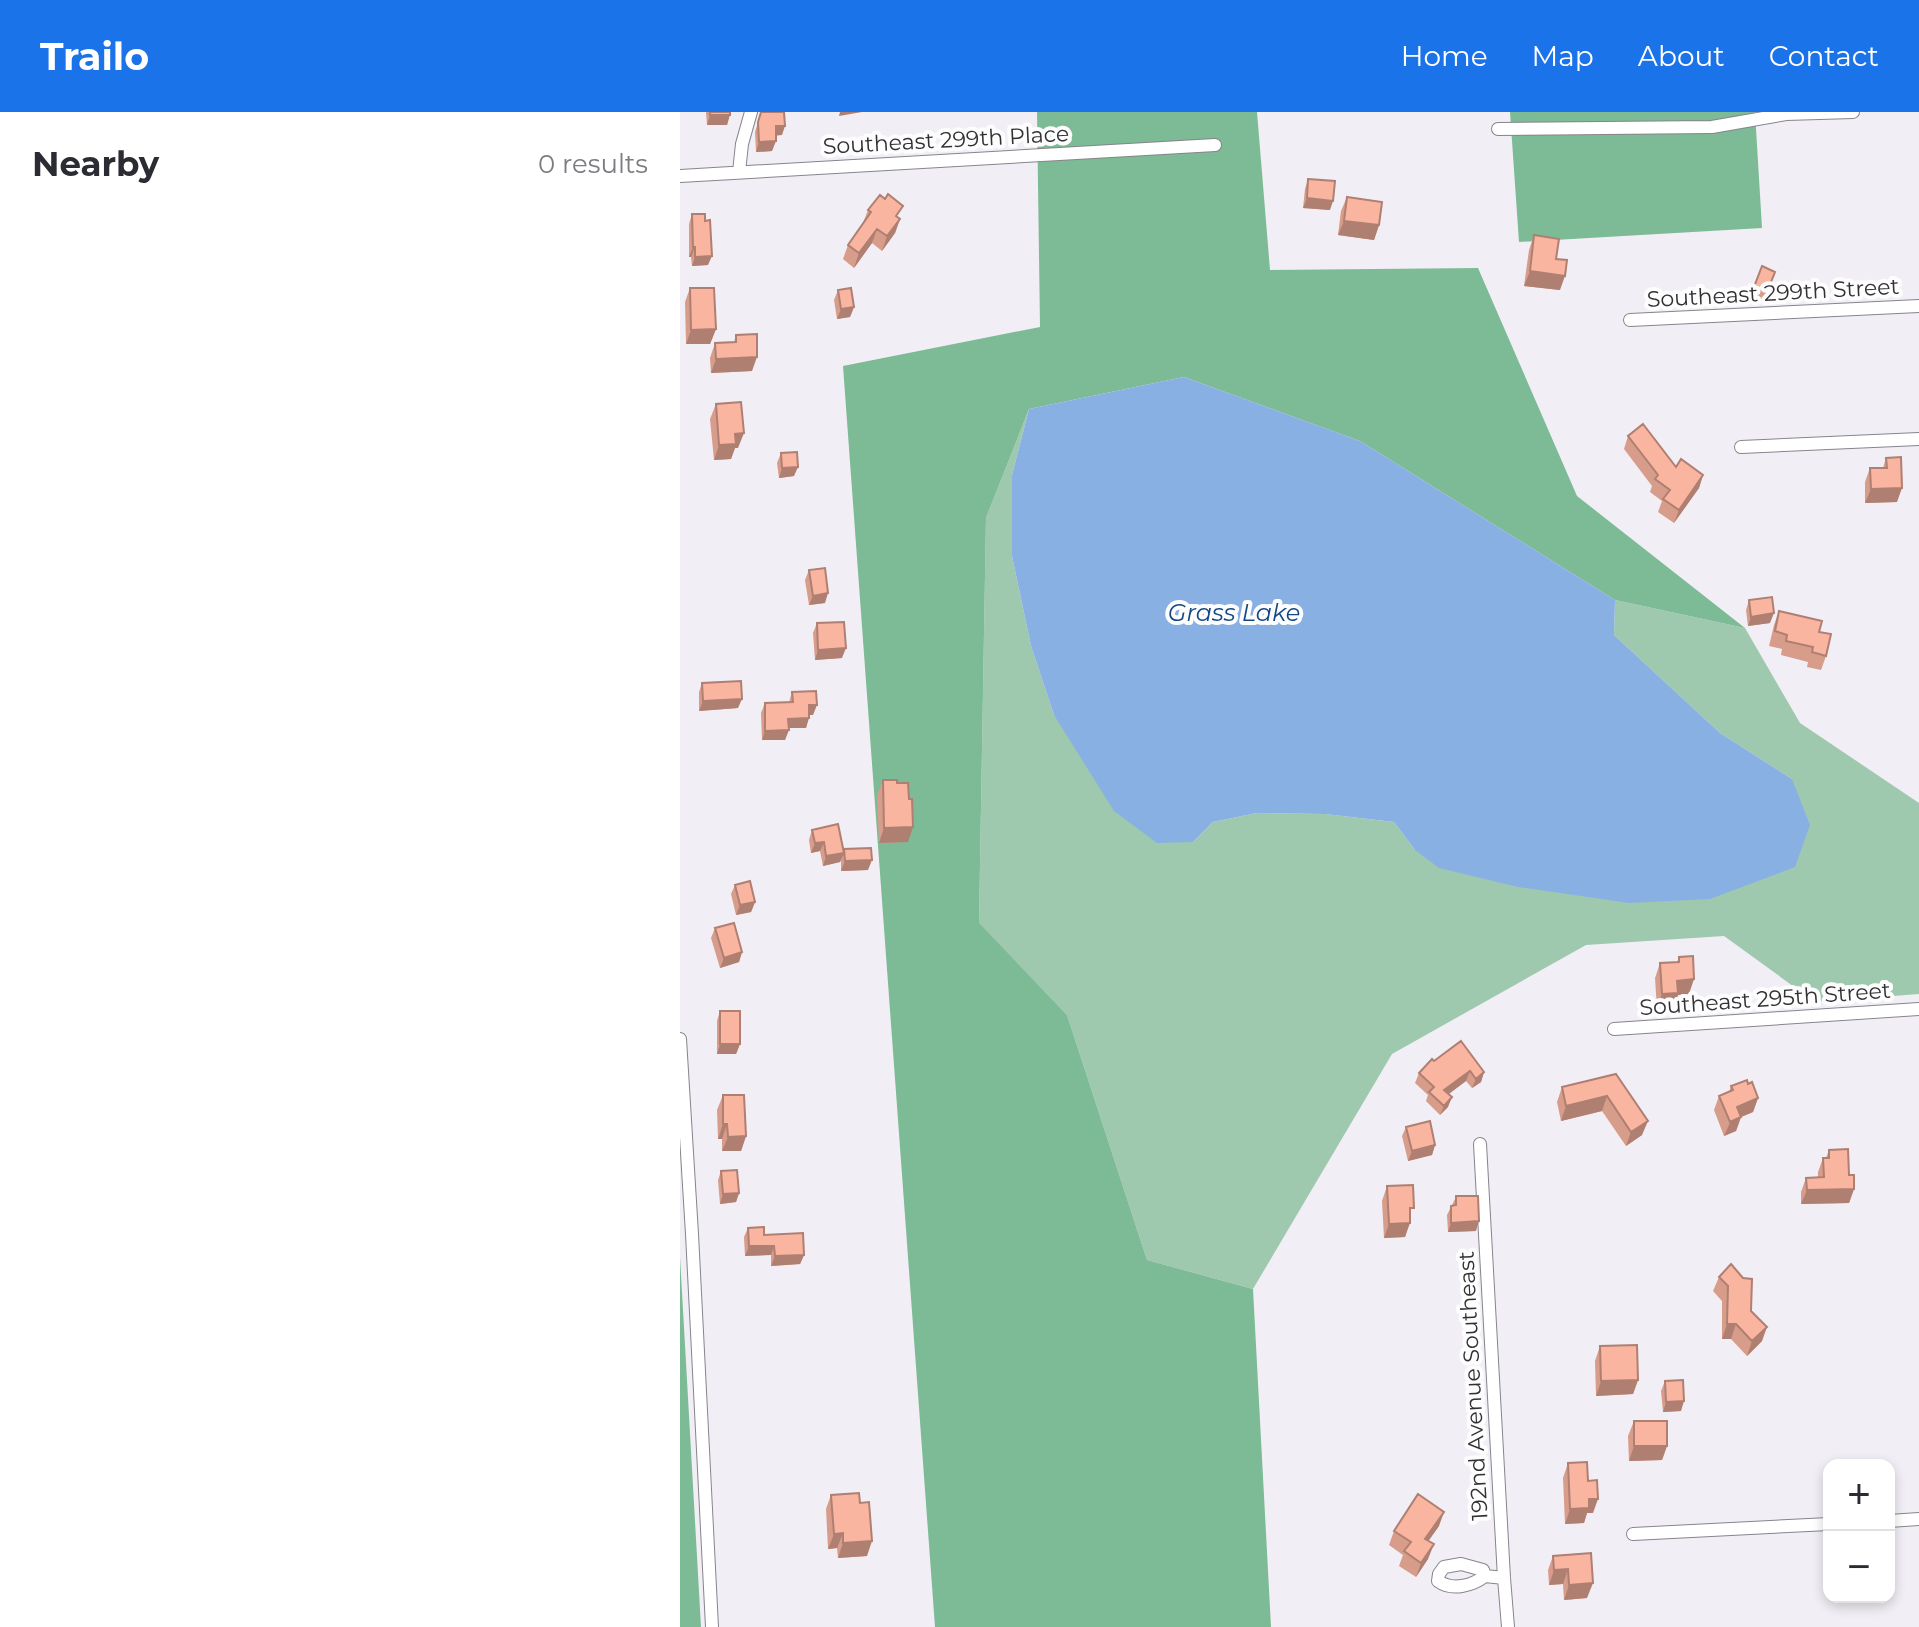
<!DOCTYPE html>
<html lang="en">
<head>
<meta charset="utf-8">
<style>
	body { margin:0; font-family:Montserrat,sans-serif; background:#f7f7f7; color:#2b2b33 }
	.controls { position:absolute; right:24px; bottom:24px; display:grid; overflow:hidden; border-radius:16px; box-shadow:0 4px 12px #0003 }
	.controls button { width:72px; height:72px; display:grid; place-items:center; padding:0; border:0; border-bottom:2px solid #e1e1e2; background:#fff; color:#2b2b33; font:40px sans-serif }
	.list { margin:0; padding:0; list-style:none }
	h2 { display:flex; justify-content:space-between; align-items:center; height:104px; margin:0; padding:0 32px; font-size:34px }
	h2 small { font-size:26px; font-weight:400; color:#7c7c81 }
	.map { position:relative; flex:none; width:1239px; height:1515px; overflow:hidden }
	header { display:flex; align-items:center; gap:48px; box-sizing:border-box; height:112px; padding:0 40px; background:#1a73e8; color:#fff }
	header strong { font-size:38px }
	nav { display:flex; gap:44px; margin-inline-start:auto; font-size:28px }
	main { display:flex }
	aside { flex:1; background:#fff }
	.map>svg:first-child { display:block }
	.green { fill:#9ec9ae }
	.forest { fill:#7cbb95 }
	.water { fill:#89b0e3 }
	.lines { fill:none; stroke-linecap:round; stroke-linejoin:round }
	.minor-casing { stroke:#87848a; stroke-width:14 }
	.minor { stroke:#fff; stroke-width:12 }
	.wall { fill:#d79c8a }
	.shaded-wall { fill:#af7f71 }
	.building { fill:#fab5a1; stroke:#af7f71; stroke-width:2 }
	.labels { text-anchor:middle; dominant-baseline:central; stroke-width:8; stroke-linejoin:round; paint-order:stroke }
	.street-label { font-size:22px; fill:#313033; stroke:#fefdfe }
	.water-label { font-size:24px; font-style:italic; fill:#134884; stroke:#fefdfe }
</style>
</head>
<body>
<header>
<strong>Trailo</strong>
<nav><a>Home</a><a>Map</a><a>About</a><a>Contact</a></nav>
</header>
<main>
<aside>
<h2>Nearby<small>0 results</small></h2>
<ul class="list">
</ul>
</aside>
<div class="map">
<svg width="1239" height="1515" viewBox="0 0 1239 1515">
	<rect width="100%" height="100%" fill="#f2eef5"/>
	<path class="green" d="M349,297L332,363V444L351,534L374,603L513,730L533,710L577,701L645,702L714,710L735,738L1112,667L1040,621L934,523L935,488L1065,516L1120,611L1239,691V882L1135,890L1044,824L906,833L712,942L573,1177L467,1148L387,903L299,812L306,406Z"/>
	<path class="forest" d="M357,0H577L590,158L798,156L897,384L1065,516L935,488L680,329L504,265L349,297L306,406L299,811L387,903L467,1148L573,1177L591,1515H255L163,254L360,215Z
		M830,0H1075L1082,116L839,130Z
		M0,1145L21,1515H0Z"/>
	<path class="water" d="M504,265L680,329L935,488L934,523L1040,621L1112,667L1130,713L1115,755L1030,787L949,791L838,775L759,756L735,738L714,710L645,702L577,701L533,710L513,730L477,731L434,699L374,603L351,534L332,444V363L349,297Z"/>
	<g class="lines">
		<g class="minor-casing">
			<path id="minor" d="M818,17L1032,15L1106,2L1173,0
				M59,60L62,32L71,0
				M0,64L535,33
				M950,208L1239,194
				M1061,335L1239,327
				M934,917L1239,897
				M0,927L12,1122L32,1515
				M800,1032L824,1466L828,1515
				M1209,1409L1239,1407
				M953,1422L1149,1412
				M805,1464L803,1458L781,1452L764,1455L759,1462L758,1469C772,1479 792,1474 805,1464L824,1466"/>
		</g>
		<use href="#minor" class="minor"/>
	</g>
	<path class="wall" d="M26,0H50L47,13H27Z
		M81,0L102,23H96L92,39L76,40L75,20Z
		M628,67L650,98L623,96L625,77Z
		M667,85L699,113L694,128L658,123L661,99Z
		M188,98L220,107L215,121L202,139L192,131L174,156L163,147L168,133L183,111Z
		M12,102L28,153L12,154L11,145H9V112Z
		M854,123L876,147L880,178L844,174L849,138Z
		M1082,154L1095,160L1084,190L1070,185Z
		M10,176L36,217L30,232H6L5,190Z
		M158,178L174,195L170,205L157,207L154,188Z
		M56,223L72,259L31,261L30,246L35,231L54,230Z
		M36,292L58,336H55L51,347L34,348L30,307Z
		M948,324L996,355L1023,363L1019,376L994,411L978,400L982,389L970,380L972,374L944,337Z
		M101,341L114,364L99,366L97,351Z
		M1206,346L1217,390L1185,391V370L1190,356H1203Z
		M129,458L145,491L129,493L125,468Z
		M1069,488L1090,511L1068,514L1066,498Z
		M1099,499L1139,520L1146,544L1141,558L1127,555L1128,550L1101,543L1102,537L1089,534L1094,513Z
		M137,511L162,546L135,548L133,521Z
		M22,571L58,596L19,599V580Z
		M112,580L133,603H129L126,616H109L105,628H82L81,601L85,591L109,590Z
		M203,668L228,730L199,731L197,683Z
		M132,718L163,740L164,737L188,758L161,759V748L160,750L143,754L140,739L131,741L129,728Z
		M55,773L75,790L71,800L56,803L51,782Z
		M35,816L62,840L59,850L40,856L31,826Z
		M999,845L1009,882L998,883L993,896L977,897L975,866L980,851L997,850Z
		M40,899L60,932L56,942H37V909Z
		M754,949L804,960L801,970L792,976L786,969L768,982V995L760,1003L746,989L748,983L735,971L739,961Z
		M936,962L962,1023L946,1034L922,999L881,1009L877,990L882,975Z
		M1068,972L1078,986L1073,1000L1061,1005L1056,1019L1044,1024L1034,998L1039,984L1049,980L1051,974Z
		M43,983L66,1024L61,1039H42V1027H38L37,998Z
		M726,1015L755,1033L752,1043L728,1049L722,1024Z
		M1149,1038L1169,1063L1174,1077L1169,1091L1121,1092V1080L1126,1066L1138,1065V1060L1143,1046H1146Z
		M41,1059L59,1081L56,1090L40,1092L38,1068Z
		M707,1074L730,1107L725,1125L704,1126L702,1089Z
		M776,1085L796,1119L768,1120L767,1103Z
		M68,1116L124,1143L120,1152L91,1154V1143L65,1144L64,1125Z
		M1039,1165L1071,1199L1082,1229L1067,1244L1051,1227H1042V1189L1033,1179Z
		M920,1234L958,1268L953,1282L916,1284L915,1249Z
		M985,1269L1001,1299L983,1300L981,1279Z
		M954,1309L987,1334L982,1348L949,1349L948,1324Z
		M888,1351L908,1369L913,1401H907L904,1411L885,1412L883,1366Z
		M151,1383L187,1444L158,1446L157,1436L148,1437L146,1397Z
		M759,1414L748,1429V1447L736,1465L719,1454L723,1443L709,1433L714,1419Z
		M911,1441L907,1486L884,1488L883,1472L869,1473L868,1458L873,1444Z"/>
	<path class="shaded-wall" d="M160,0H182L159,4Z
		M30,3H50L47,13H27Z
		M96,14H105L102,23L92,24Z
		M96,29L92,39L76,40L79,30Z
		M627,86L653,89L650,98L623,96Z
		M220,107L215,121L202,139L207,124Z
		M664,109L699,113L694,128L658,123Z
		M197,117L192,131L174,156L179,141Z
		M13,135H15L11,145H9Z
		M32,144L28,153L12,154L15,145Z
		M850,159L885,164L880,178L844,174Z
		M174,195L170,205L157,207L161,197Z
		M36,217L30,232H6L11,218Z
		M77,245L72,259L31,261L36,247Z
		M64,321L58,336H55L51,347L34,348L39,333L55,322Z
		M118,355L114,364L99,366L102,356Z
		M1023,363L1019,376L994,411L999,398Z
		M1222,376L1217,390L1185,391L1191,377Z
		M148,481L145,491L129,493L133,484Z
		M1094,501L1090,511L1068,514L1071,505Z
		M166,536L162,546L135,548L138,538Z
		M62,587L58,596L19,599L23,589Z
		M129,593H137L133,603H126Z
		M129,606L126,616H105L108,607Z
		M109,618L105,628H82L85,619Z
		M233,715L228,730L199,731L204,716Z
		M144,730L140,739L131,741L135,731Z
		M164,741L160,750L143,754L146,744Z
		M192,748L188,758L161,759L165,749Z
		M75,790L71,800L56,803L60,793Z
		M62,840L59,850L40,856L44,846Z
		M1014,867L1009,882L998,883L993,896L977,897L982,882L997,869Z
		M40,932H60L56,942H37Z
		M790,959L786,969L761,988L764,978Z
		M804,960L801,970L792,976L796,967Z
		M927,984L922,999L881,1009L886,994Z
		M772,985L768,995L760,1003L764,994Z
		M1078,986L1073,1000L1061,1005L1056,1019L1044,1024L1057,995Z
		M968,1009L962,1023L946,1034L951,1020Z
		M43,1012H47L42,1027H38Z
		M66,1024L61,1039H42L48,1025Z
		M755,1033L752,1043L728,1049L732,1039Z
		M1174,1077L1169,1091L1121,1092L1127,1078Z
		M59,1081L56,1090L40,1092L43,1082Z
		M799,1109L796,1119L768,1120L771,1111Z
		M730,1111L725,1125L704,1126L709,1112Z
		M69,1134H94L91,1143L65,1144Z
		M124,1143L120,1152L91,1154L95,1144Z
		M1047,1212H1056L1051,1227H1042Z
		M1087,1215L1082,1229L1067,1244L1072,1229Z
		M958,1268L953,1282L916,1284L921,1269Z
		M1004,1289L1001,1299L983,1300L986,1290Z
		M954,1334H987L982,1348L949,1349Z
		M909,1387H918L913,1401H907L904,1411L885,1412L890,1397Z
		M764,1400L759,1414L740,1441L745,1427Z
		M163,1421L157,1436L148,1437L154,1422Z
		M192,1429L187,1444L158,1446L163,1431Z
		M754,1432L748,1447L736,1465L741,1451Z
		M888,1457L883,1472L869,1473L874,1458Z
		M913,1471L907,1486L884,1488L889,1473Z"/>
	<path class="building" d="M30,0H50V3H30Z
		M81,0H104L105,14H96V29L79,30L78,10Z
		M628,67L655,69L653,89L627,86Z
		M208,82L223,94L216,104L220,107L207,124L197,117L179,141L168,133L191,100L188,98L200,83L205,87Z
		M667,85L702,90L699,113L664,109Z
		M12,102H25V109L30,108L32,144L15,145V135H13Z
		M854,123L879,127L876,147L887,148L885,164L850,159Z
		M1082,154L1095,160L1087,180L1074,175Z
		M10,176H34L36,217L11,218Z
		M171,176L174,195L161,197L158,178Z
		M77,222V245L36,247L35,231L56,230V223Z
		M61,290L64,321L55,322L56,332L39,333L36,292Z
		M963,312L996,355L1001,347L1023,363L999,398L983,387L990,378L975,367L978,363L948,324Z
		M117,340L118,355L102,356L101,341Z
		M1221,345L1222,376L1191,377L1190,356H1207L1206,346Z
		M145,456L148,481L133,484L129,458Z
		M1092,485L1094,501L1071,505L1069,488Z
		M1099,499L1142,509L1139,520L1151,522L1146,544L1132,540L1133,535L1106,529L1107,523L1095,519Z
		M164,510L166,536L138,538L137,511Z
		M61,569L62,587L23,589L22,571Z
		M136,579L137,593H129V606L108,607L109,618L85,619V591L113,590L112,580Z
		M203,668H217V671H228L229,687H232L233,715L204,716Z
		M158,712L164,741L146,744L144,730L135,731L132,718Z
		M191,736L192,748L165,749L164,737Z
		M70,769L75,790L60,793L55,773Z
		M54,811L62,840L44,846L35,816Z
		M1013,844L1014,867L997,869L998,881L982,882L980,851L999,850V845Z
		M40,899H60V932H40Z
		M781,929L804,960L796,967L790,959L764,978L772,985L764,994L749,980L754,975L739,961L752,947L754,949Z
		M936,962L968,1009L951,1020L927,984L886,994L882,975Z
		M1067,968L1068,972L1072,970L1078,986L1057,995L1061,1005L1050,1010L1039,984L1053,978L1051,974Z
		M43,983H64L66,1024L48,1025L47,1012H43Z
		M750,1009L755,1033L732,1039L726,1015Z
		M1168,1037L1169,1063H1174V1077L1127,1078L1126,1066L1144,1065L1143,1046H1149V1038Z
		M57,1058L59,1081L43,1082L41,1059Z
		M733,1073L734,1096H730V1111L709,1112L707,1074Z
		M776,1084H798L799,1109L771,1111V1094L776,1093Z
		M84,1115V1123L123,1121L124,1143L95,1144L94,1134H69L68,1116Z
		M1051,1152L1063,1166L1072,1167L1071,1199L1087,1215L1072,1229L1056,1212H1047L1048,1174L1039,1165Z
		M957,1233L958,1268L921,1269L920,1234Z
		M1003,1268L1004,1289L986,1290L985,1269Z
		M954,1309H987V1334H954Z
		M907,1350L908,1369L917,1368L918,1387H909V1396L890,1397L888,1351Z
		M179,1381L180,1391L189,1390L192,1429L163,1431V1421L154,1422L151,1383Z
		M738,1382L764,1400L745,1427L754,1432L741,1451L724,1439L731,1430L714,1419Z
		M911,1441L913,1471L889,1473L888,1457L874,1458L873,1444Z"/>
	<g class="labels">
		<g class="street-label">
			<text transform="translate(266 28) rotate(-3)">Southeast 299th Place</text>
			<text transform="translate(1093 181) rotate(-3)">Southeast 299th Street</text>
			<text transform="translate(1085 887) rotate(-4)">Southeast 295th Street</text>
			<text transform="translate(793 1274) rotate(-93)">192nd Avenue Southeast</text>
		</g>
		<g class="water-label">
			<text x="554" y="500">Grass Lake</text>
		</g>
	</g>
</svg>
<div class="controls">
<button>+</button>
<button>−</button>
</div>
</div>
</main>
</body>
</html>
